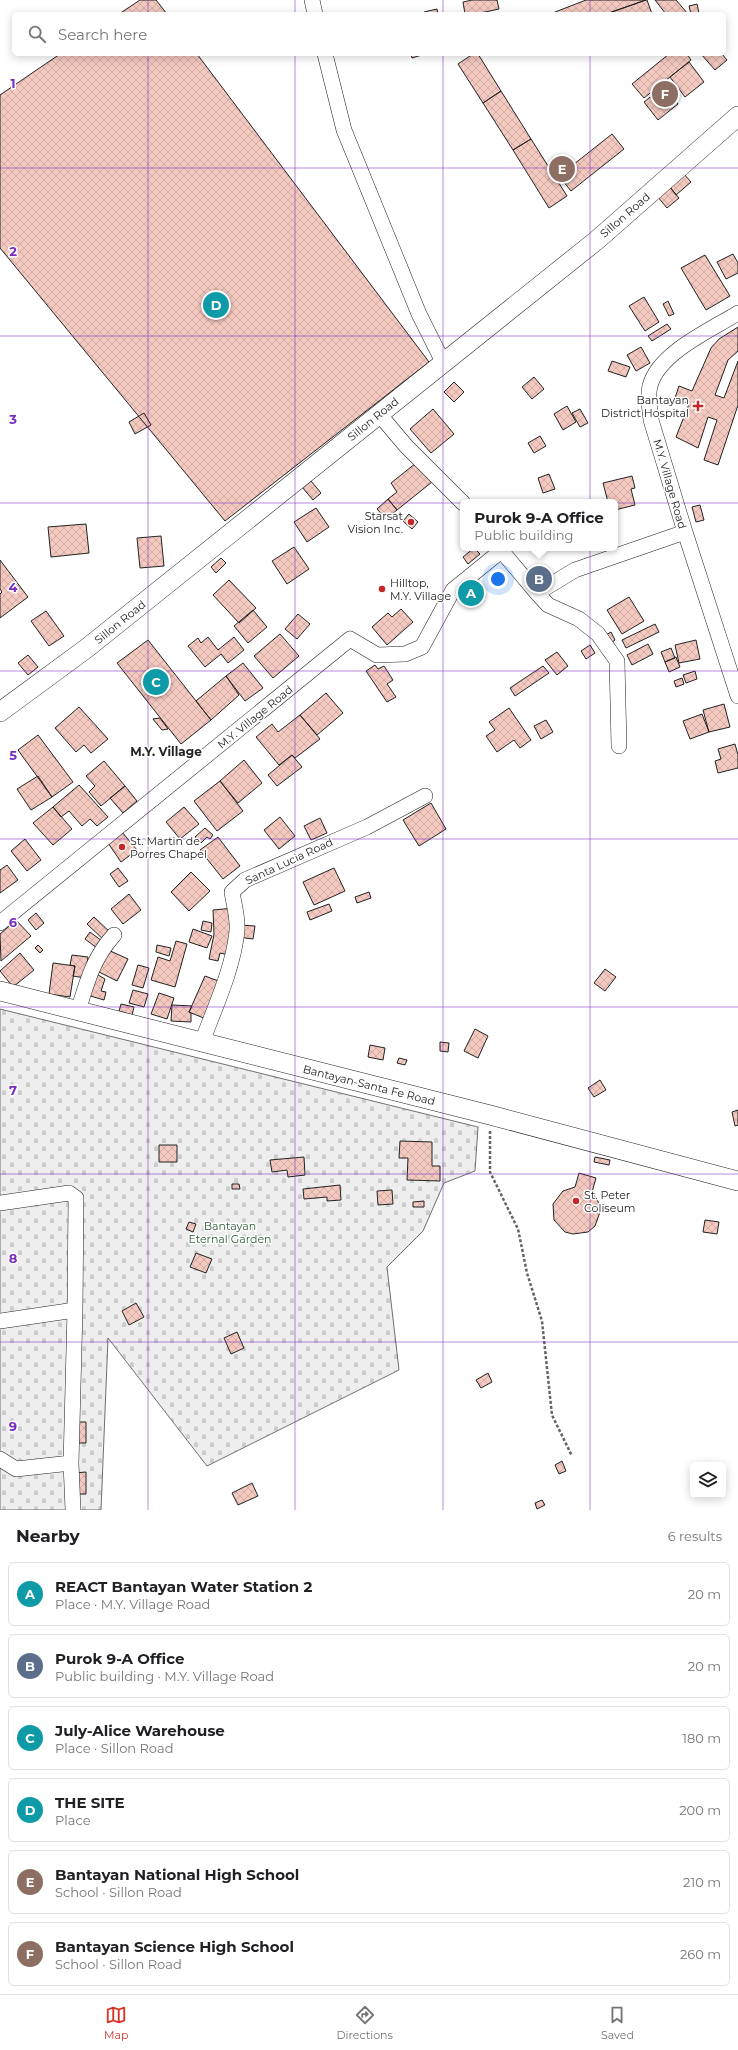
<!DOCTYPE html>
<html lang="en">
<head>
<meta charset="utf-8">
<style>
	body { margin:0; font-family:Montserrat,sans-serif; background:#f6f6f6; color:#202124 }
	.controls { position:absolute; right:12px; bottom:12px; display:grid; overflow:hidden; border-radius:6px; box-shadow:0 2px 10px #0003 }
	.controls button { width:36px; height:36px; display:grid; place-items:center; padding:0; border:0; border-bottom:1px solid #e0e0e0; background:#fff; color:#202124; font:20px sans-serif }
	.you { position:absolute; left:498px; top:579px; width:14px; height:14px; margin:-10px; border:3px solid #fff; border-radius:50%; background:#1a73e8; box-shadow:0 0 0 6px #1a73e833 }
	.badge { display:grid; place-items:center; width:26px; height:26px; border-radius:50%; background:#d93025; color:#fff; font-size:13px; font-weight:700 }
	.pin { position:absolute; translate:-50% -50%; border:2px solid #fff; box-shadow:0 1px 4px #0006 }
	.popup { position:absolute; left:460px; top:499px; width:158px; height:52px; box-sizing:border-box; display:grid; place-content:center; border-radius:6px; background:#fff; filter:drop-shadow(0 1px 3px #0005); font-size:13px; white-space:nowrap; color:#757577 }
	.popup b { font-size:15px; color:#202124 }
	.popup::after { content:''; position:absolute; left:50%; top:100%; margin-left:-8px; border:8px solid transparent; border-top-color:#fff }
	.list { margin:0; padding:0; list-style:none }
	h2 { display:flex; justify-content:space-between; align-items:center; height:52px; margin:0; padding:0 16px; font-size:17px }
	h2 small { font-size:13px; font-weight:400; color:#757577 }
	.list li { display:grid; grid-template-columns:26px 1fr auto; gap:12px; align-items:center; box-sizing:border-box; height:64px; margin:0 8px 8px; padding:0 8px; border:1px solid #e0e0e0; border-radius:6px }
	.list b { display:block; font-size:15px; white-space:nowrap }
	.list p { margin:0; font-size:13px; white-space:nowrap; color:#757577 }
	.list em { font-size:13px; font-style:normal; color:#757577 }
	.icon { flex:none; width:22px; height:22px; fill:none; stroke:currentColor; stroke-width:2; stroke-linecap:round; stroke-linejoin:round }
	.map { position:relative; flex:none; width:738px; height:1510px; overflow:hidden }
	.search { position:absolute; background:#fff; box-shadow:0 2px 10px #0003; left:12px; right:12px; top:12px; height:44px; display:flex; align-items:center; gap:10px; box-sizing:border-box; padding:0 14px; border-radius:6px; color:#757577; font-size:15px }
	.sheet { height:484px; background:#fff }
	nav { display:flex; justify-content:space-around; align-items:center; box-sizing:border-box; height:56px; border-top:1px solid #e0e0e0; background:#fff; font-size:11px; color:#757577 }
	nav a { display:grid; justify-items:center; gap:2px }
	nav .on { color:#d93025 }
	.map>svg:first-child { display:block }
	.cemetery { fill:url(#cemetery-stones); stroke:#6f6f6f }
	.building { fill:url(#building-cross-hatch); stroke:#222 }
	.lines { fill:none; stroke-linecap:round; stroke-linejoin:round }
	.minor-casing { stroke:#222; stroke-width:16 }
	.major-casing { stroke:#222; stroke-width:20 }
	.path { stroke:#646464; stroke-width:2.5; stroke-dasharray:3 2; stroke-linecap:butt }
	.minor { stroke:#fff; stroke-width:15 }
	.major { stroke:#fff; stroke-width:19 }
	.grid { fill:none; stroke:#7b2cbf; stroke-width:1; stroke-opacity:0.55 }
	.poi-dot { fill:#c62828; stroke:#fff; stroke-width:1.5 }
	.labels { text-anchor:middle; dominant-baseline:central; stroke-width:3; stroke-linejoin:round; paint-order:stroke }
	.street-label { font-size:11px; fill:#222; stroke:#fff }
	.poi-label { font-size:11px; fill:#222; stroke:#fff; text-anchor:start }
	.park-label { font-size:11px; fill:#2f5e38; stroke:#fff }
	.neighbourhood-label { font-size:12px; font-weight:bold; fill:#222; stroke:#fff }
	.grid-label { font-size:13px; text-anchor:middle; font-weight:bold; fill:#7b2cbf; stroke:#fff; stroke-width:3; stroke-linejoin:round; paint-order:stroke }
</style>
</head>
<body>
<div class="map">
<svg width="738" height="1510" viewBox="0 0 738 1510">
	<defs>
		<pattern id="cemetery-stones" width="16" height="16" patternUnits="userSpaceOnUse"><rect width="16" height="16" fill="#eee"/><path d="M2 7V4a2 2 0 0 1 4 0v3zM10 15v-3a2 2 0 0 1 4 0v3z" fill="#ccc"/></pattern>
		<pattern id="building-cross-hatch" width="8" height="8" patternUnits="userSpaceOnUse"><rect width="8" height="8" fill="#f3c9c0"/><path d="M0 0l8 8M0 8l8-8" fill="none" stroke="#d0aca5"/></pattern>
	</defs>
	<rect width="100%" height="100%" fill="#fff"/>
	<path class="cemetery" d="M0,1009L478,1127L475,1171L444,1183L423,1231L387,1267L399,1370L207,1466L108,1338L101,1510H0Z"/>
	<path class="building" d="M140,0H156L167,14H119Z
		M472,0H497L499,9L476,14H465L463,2Z
		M586,0H646L606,14H550Z
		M647,0L652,14H606L646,0Z
		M655,0H676L688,14H666Z
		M697,4L699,13L691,14L689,6Z
		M437,9L438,14H425L424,12Z
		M60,54H197L429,362L225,521L0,248V95Z
		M411,54H425L412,58Z
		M473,54H478L501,91L483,103L458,64Z
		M669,54H687L691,60L644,98L632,84Z
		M701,54H722L727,60L715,70Z
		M689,62L704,82L685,97L670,77Z
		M664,86L678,104L658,120L644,102Z
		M501,91L531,139L513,150L483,103Z
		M612,134L624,149L571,191L559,176Z
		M531,139L567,196L549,208L513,150Z
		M683,173L691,182L676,195L669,186Z
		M669,186L679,198L667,208L657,196Z
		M733,254L738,263V273L726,279L717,262Z
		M705,255L730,296L706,310L681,268Z
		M644,297L659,322L645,331L629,306Z
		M668,301L674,314L669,316L663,304Z
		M667,324L671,329L652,341L648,336Z
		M738,327V351L728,360L715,395L724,398L738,361V405L718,465L704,460L717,420L708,417L698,448L676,437L689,404L675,398L679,386L692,391L711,348L719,339Z
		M641,347L650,363L636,371L627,355Z
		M612,361L630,367L626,377L608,371Z
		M534,377L544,389L532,399L522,387Z
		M454,382L464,392L454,402L444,392Z
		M567,406L576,422L563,430L554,414Z
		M433,409L454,434L431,453L410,429Z
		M580,409L588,423L580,427L572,413Z
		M144,413L151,425L135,434L129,422Z
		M540,436L546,446L534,453L528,443Z
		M416,463L432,482L397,510L388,499L397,492L391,483Z
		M549,474L555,489L543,493L538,478Z
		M632,476L635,488L631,489L635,505L615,510V502H608L603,483Z
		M311,481L321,493L313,500L302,487Z
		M388,499L397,510L386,519L377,509Z
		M700,505L704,520L696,522L692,507Z
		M316,508L329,527L307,542L294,522Z
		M409,514L418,522L412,529L403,521Z
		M86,524L89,553L51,557L48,527Z
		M161,536L164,566L140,568L137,538Z
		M294,547L309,569L287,584L272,561Z
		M474,548L480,554L468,564L463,557Z
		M221,558L226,563L216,573L211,567Z
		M0,560L28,597L0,618V594L2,592L0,589Z
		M229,580L256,608L239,623L213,595Z
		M470,582L481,596L472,603L460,589Z
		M629,597L644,621L622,634L607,610Z
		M401,609L413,622L387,645L372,627L388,613L392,617Z
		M253,610L267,627L248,643L234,626Z
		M46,611L64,636L49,646L31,621Z
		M298,614L310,624L297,639L285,629Z
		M655,624L659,632L626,648L622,640Z
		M611,632L615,640L611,643L606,635Z
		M280,634L299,656L273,678L254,656Z
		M208,637L218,650L234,637L244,650L228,663L221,654L205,667L188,646L198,638L201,643Z
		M148,640L211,720L181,744L117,663Z
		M696,640L700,659L679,663L675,645Z
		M648,644L653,654L632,665L627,655Z
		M590,645L595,653L586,659L581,651Z
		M671,648L675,658L665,662L661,652Z
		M557,652L568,666L557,675L545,660Z
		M28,655L38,667L28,675L18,663Z
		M676,657L680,667L669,672L665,662Z
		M243,663L263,688L245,701L226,676Z
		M375,665L378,669L384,666L393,680L387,684L396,697L387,702L366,671Z
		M543,666L549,673L515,696L510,688Z
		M695,671L697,679L686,683L683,675Z
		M226,676L239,695L211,720L196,701Z
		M682,678L684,684L676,687L674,681Z
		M326,693L343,713L317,735L300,715Z
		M724,704L730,727L709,732L703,710Z
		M79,707L108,739L91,753L84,745L76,752L55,728Z
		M509,708L531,740L520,748L514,740L497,752L486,736L495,730L489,722Z
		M702,714L709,732L690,739L683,721Z
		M300,715L320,739L295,758L292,755L279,765L256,737L272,724L278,732Z
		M160,718L168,729L162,730L153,719Z
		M546,720L553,732L541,739L534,726Z
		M38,735L73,782L52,797L18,750Z
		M735,744L738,755V768L718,773L715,761L721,759L718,749Z
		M292,755L302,767L277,786L268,775Z
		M244,760L262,783L238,803L220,781Z
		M104,761L125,786L101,806L89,792L95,786L86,776Z
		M38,776L52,797L31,810L17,789Z
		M220,781L243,811L217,831L194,801Z
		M79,785L108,817L97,826L90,819L82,826L69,811L61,817L53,807Z
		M125,786L137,801L123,813L110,798Z
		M431,803L446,829L419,846L403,820Z
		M53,807L72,829L53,845L33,823Z
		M184,807L199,824L180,839L166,822Z
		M280,817L295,836L279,849L264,830Z
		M320,818L327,833L311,840L304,826Z
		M205,828L213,835L210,839L207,837L201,843L195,837Z
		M122,832L137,850L121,862L108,843Z
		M218,837L240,866L223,879L200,850Z
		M25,839L41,860L27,871L11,851Z
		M7,865L18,880L0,893V870Z
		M118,868L128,881L119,887L110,874Z
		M334,868L345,891L314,905L303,882Z
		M191,872L210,891L189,911L171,892Z
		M369,892L371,898L357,903L355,897Z
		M129,894L141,910L123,924L111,909Z
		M329,904L332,911L310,920L307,912Z
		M234,908L229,955L220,953L218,961L209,959L214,934L213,910Z
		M36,913L44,923L36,930L28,920Z
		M94,917L112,934L105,941L87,924Z
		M16,920L31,936L1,961L0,934Z
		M203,921L212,923L211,932L201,930Z
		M240,925L255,926L253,939L238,937Z
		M193,929L212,936L207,948L189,942Z
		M90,932L102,941L97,948L85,939Z
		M176,941L187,944L175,987L151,980L158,957L170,961Z
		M38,945L43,950L40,953L35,948Z
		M157,945L171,948L169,956L156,952Z
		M106,949L128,959L117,981L95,970Z
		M20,953L34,970L13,987L0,971Z
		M72,955L88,957L85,978L73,976L75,966L70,965Z
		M53,963L75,966L70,997L49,994Z
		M138,965L149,968L143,988L132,985Z
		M605,969L616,977L605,991L594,983Z
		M93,972L105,979L101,991L106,992L104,1000L87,995Z
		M205,976L221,982L206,1019L189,1012Z
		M133,990L148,994L144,1007L129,1003Z
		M159,993L174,998L167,1019L151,1014Z
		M121,1004L134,1007L132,1015L119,1011Z
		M172,1005L192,1006L189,1012L191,1013V1022L171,1021Z
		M475,1029L488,1036L478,1058L464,1051Z
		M440,1042L449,1043L448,1052L440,1051Z
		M370,1045L385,1048L383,1060L368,1057Z
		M399,1058L407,1060L405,1065L397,1063Z
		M600,1080L606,1090L594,1097L588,1088Z
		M738,1110V1125L735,1126L732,1112Z
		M400,1141L432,1142V1166H440V1181L407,1180L408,1158H399Z
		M159,1145H177V1162H159Z
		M304,1157L305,1175L288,1177L287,1170L272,1172L270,1160Z
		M595,1157L610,1160L609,1165L594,1162Z
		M579,1173L596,1178L592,1192L600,1205V1212L595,1226L588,1232L573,1234L565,1232L554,1220L553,1204L563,1191L575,1187Z
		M232,1184H239L240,1189H232Z
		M340,1185L341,1200L327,1201V1197L304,1199L303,1189Z
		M392,1190L393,1204L378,1205L377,1191Z
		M424,1201V1207H413V1202Z
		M705,1220L719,1222L717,1234L703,1232Z
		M189,1222L196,1224L193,1232L186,1229Z
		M196,1253L212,1259L206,1273L190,1267Z
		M136,1303L144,1317L129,1325L122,1311Z
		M237,1332L244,1348L231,1354L224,1338Z
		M488,1373L492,1382L481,1388L476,1380Z
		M74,1422H86V1443H74Z
		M562,1461L566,1471L559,1474L555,1465Z
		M86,1472V1494H75L74,1473Z
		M252,1483L258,1496L238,1505L232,1493Z
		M542,1500L545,1505L537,1509L535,1503Z"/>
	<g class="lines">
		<g class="minor-casing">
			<path id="minor" d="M312,0L315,14
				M325,54L344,130L419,314L443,362
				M379,414L406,446L463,503
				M685,532L738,696
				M499,548L537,593L575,570L685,532L651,420C650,409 647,397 650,386C658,353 711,330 738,313
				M537,593L548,605L579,619L598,634L617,661L619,746
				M0,923L350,639L377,655L405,654L422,647L453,590L501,551
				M78,1011C87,982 93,958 114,935
				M202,1042C215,1007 233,969 237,931C238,917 234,905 232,892L245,880L367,827L425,796
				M0,1203L69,1193L76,1198L75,1310L0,1321
				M0,1459L16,1469L71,1463
				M73,1510L71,1463L75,1310"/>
		</g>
		<g class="major-casing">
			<path id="major" d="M0,712L87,648L597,240L738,116
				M0,991L490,1115L738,1181"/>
		</g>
		<path class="path" d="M490,1131V1172L518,1229L527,1273L542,1321L552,1415L572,1456"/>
		<use href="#minor" class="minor"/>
		<use href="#major" class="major"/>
	</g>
	<path class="grid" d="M148,0V14M295,0V14M443,0V14M590,0V14M148,54V1510M295,54V1510M443,54V1510M590,54V1510M0,168H738M0,336H738M0,503H738M0,671H738M0,839H738M0,1007H738M0,1174H738M0,1342H738"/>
	<g class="poi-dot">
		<path d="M696 400h4v4h4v4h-4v4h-4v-4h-4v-4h4z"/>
		<circle cx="411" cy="522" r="4"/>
		<circle cx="382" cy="589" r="4"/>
		<circle cx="122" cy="847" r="4"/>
		<circle cx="576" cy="1201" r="4"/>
	</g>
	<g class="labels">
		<g class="street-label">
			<text transform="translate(625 215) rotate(-41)">Sillon Road</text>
			<text transform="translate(373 419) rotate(-39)">Sillon Road</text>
			<text transform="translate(670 484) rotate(74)">M.Y. Village Road</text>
			<text transform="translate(120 622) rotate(-39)">Sillon Road</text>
			<text transform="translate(255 717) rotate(-39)">M.Y. Village Road</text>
			<text transform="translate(289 861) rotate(-25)">Santa Lucia Road</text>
			<text transform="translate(369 1085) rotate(14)">Bantayan-Santa Fe Road</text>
		</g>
		<g class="poi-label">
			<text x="689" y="400" text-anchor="end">Bantayan<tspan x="689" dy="13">District Hospital</tspan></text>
			<text x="403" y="516" text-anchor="end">Starsat<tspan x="403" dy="13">Vision Inc.</tspan></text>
			<text x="390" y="583">Hilltop,<tspan x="390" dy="13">M.Y. Village</tspan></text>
			<text x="130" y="841">St. Martin de<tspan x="130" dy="13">Porres Chapel</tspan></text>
			<text x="584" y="1195">St. Peter<tspan x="584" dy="13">Coliseum</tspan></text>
		</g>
		<g class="park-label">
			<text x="230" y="1226">Bantayan<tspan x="230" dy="13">Eternal Garden</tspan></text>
		</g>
		<g class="neighbourhood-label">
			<text x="166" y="751">M.Y. Village</text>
		</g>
	</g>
	<g class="grid-label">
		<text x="13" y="88">1</text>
		<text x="13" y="256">2</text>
		<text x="13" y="424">3</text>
		<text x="13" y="592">4</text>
		<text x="13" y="760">5</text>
		<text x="13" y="927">6</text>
		<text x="13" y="1095">7</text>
		<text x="13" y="1263">8</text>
		<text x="13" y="1431">9</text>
	</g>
</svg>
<div class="controls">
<button><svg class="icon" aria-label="layers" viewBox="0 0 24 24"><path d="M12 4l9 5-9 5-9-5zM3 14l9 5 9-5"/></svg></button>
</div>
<div class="you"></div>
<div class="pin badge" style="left:471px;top:593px;background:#0f9aa8">A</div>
<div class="pin badge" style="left:539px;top:579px;background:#5c6f8a">B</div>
<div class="popup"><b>Purok 9-A Office</b>Public building</div>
<div class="pin badge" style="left:156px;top:682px;background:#0f9aa8">C</div>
<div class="pin badge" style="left:216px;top:305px;background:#0f9aa8">D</div>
<div class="pin badge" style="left:562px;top:169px;background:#8d6e63">E</div>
<div class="pin badge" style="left:665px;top:94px;background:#8d6e63">F</div>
<div class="search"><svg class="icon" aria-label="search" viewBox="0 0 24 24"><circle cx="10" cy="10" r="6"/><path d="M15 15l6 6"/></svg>Search here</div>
</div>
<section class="sheet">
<h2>Nearby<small>6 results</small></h2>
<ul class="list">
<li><span class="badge" style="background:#0f9aa8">A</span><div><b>REACT Bantayan Water Station 2</b><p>Place · M.Y. Village Road</p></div><em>20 m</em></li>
<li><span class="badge" style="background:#5c6f8a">B</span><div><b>Purok 9-A Office</b><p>Public building · M.Y. Village Road</p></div><em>20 m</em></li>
<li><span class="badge" style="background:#0f9aa8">C</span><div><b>July-Alice Warehouse</b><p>Place · Sillon Road</p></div><em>180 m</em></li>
<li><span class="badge" style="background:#0f9aa8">D</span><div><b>THE SITE</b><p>Place</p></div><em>200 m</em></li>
<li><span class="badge" style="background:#8d6e63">E</span><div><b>Bantayan National High School</b><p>School · Sillon Road</p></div><em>210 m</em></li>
<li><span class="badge" style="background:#8d6e63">F</span><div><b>Bantayan Science High School</b><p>School · Sillon Road</p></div><em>260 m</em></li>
</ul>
</section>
<nav>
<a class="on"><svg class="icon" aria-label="map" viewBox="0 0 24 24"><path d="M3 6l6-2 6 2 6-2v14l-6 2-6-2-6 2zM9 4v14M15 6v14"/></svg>Map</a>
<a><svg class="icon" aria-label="directions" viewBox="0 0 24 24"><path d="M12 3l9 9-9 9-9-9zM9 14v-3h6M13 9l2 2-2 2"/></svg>Directions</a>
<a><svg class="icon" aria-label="saved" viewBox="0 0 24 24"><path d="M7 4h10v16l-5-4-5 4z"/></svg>Saved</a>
</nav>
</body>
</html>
